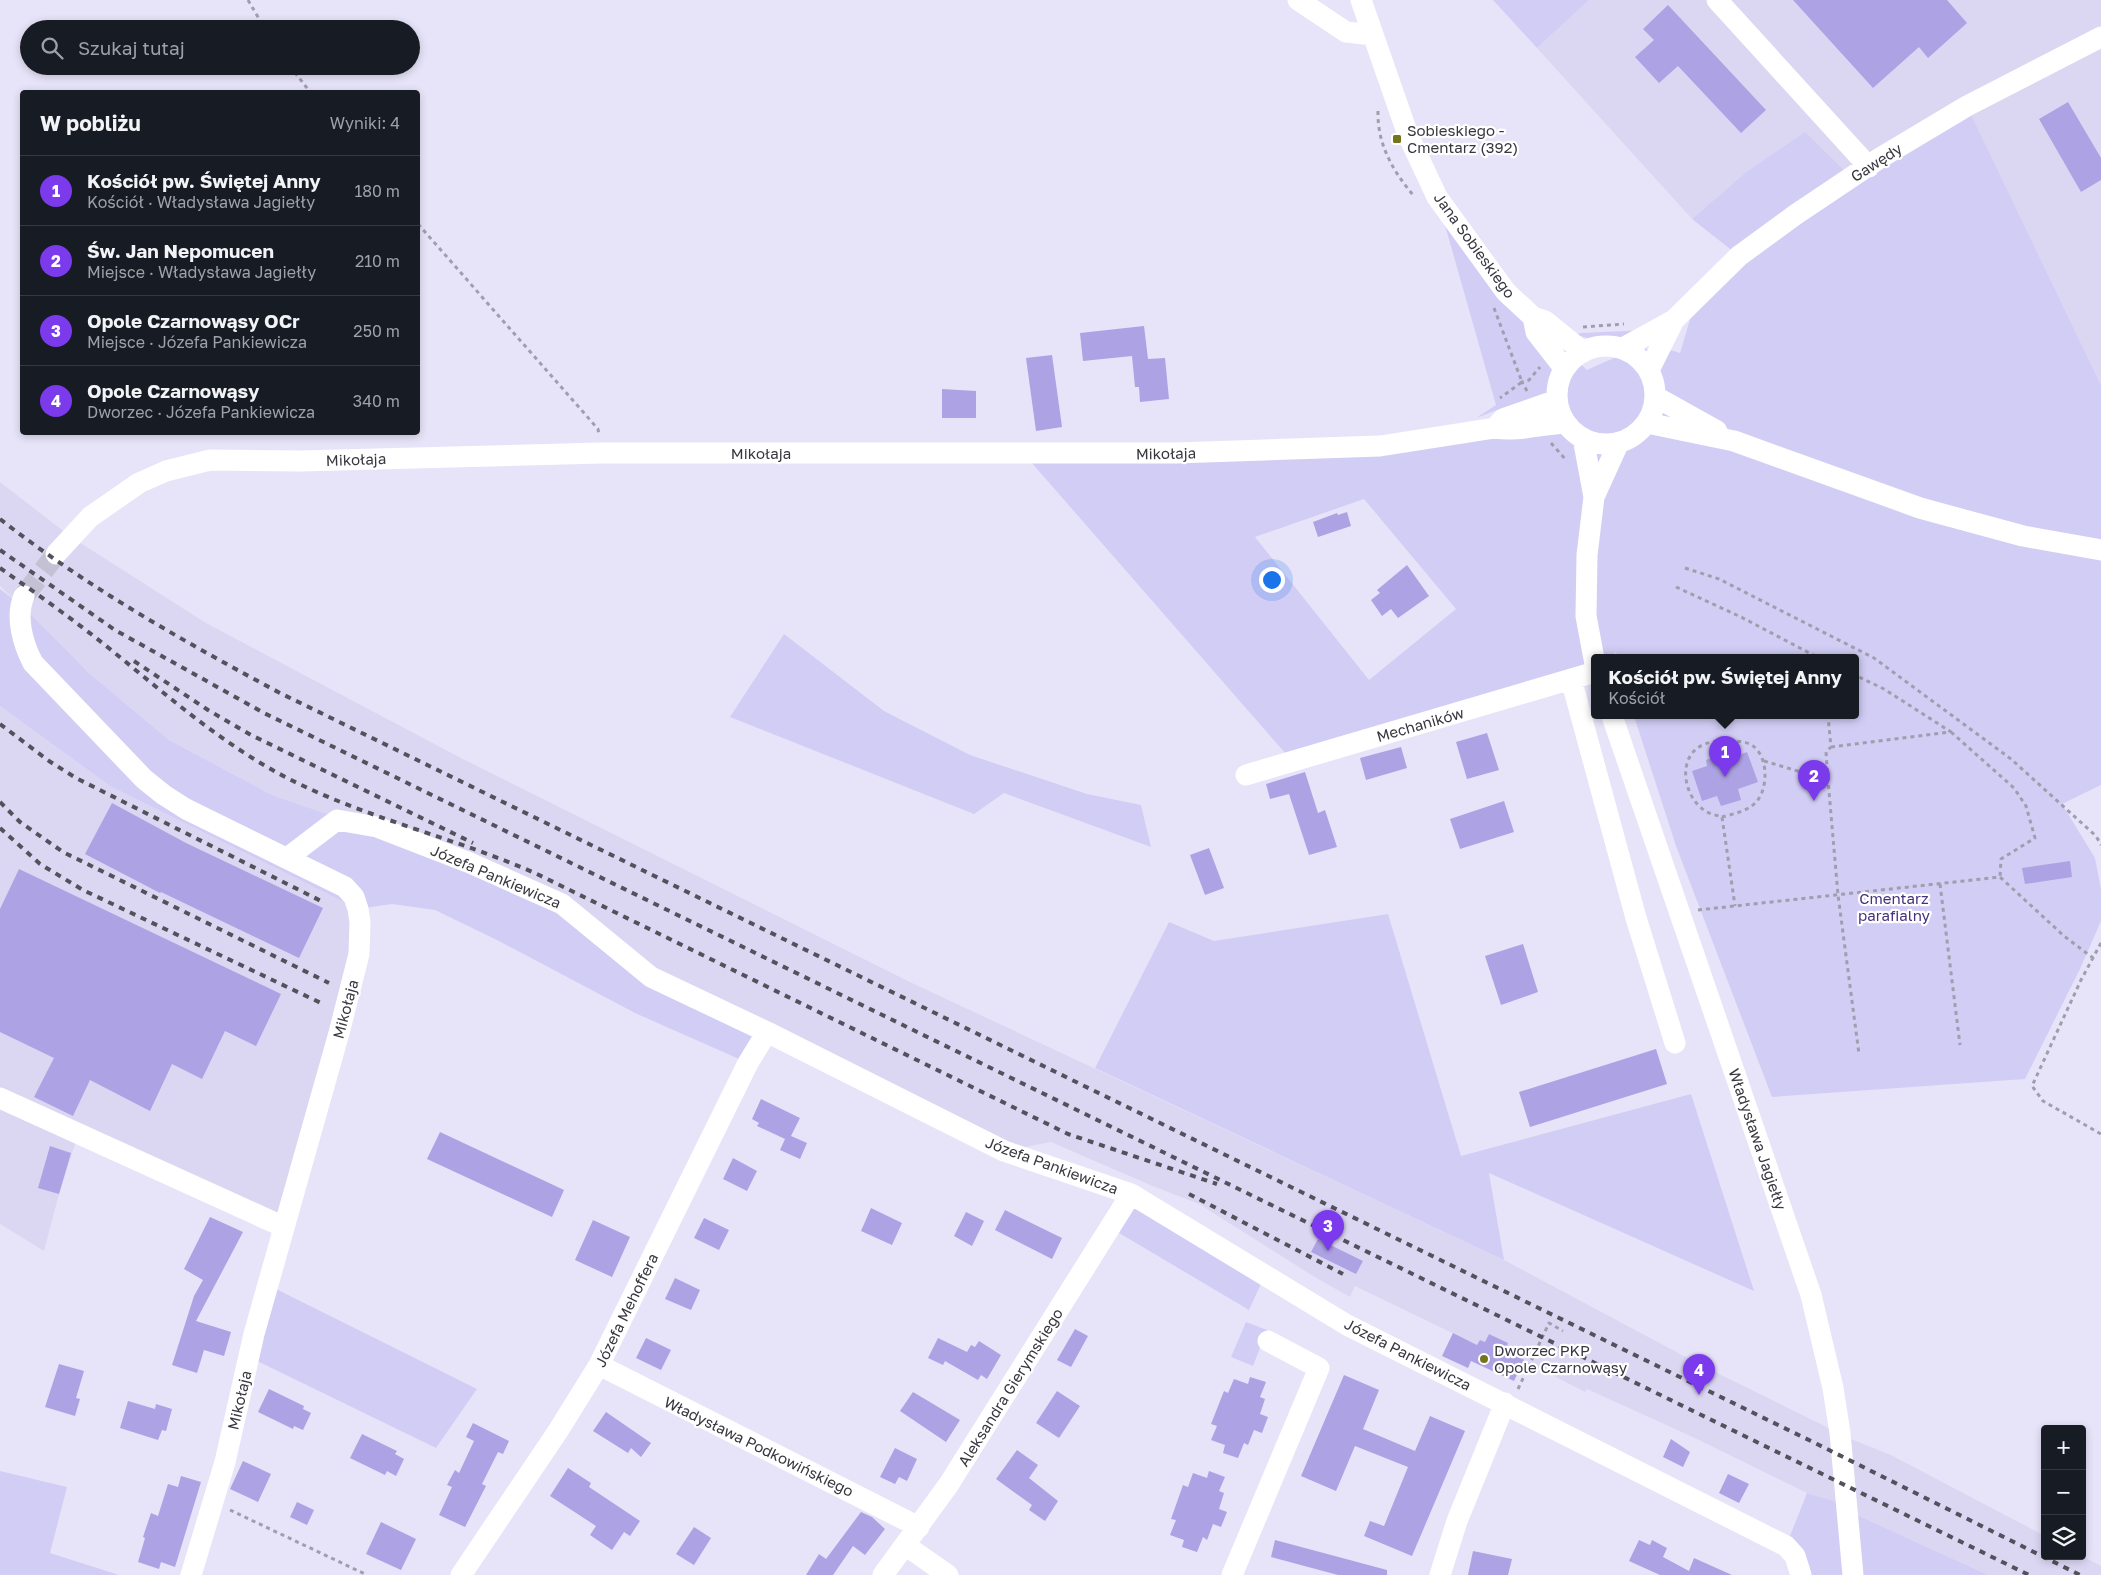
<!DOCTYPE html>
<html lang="pl">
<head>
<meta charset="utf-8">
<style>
	body { margin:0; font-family:"Golos Text",sans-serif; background:#20242c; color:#f1f3f6 }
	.controls { position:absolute; right:15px; bottom:15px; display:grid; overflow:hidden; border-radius:5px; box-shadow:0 2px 8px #0003 }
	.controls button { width:45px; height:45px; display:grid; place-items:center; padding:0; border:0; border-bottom:1px solid #363941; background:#171b24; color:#f1f3f6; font:25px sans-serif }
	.you { position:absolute; left:1271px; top:579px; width:18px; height:18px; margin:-12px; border:4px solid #fff; border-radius:50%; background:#1a73e8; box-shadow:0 0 0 8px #1a73e833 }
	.badge { display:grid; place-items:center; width:32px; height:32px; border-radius:50%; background:#7c3aed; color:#fff; font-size:16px; font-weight:700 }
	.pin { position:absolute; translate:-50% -41px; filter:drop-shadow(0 1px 2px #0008) }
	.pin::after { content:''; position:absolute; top:26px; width:18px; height:15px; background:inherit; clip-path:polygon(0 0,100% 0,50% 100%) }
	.popup { position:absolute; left:1591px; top:654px; width:268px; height:65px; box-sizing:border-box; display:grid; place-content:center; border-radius:5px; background:#171b24; filter:drop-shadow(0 1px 4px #0005); font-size:16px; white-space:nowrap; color:#9ea1a6 }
	.popup b { font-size:19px; color:#f1f3f6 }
	.popup::after { content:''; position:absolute; left:50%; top:100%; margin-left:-10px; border:10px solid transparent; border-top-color:#171b24 }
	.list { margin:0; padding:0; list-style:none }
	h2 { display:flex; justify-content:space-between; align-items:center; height:65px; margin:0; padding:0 20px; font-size:21px }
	h2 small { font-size:16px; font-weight:400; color:#9ea1a6 }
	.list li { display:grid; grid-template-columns:32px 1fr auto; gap:15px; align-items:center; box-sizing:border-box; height:70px; padding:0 20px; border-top:1px solid #363941 }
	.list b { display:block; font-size:19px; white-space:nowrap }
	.list p { margin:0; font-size:16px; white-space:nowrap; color:#9ea1a6 }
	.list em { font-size:16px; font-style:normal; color:#9ea1a6 }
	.icon { flex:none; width:28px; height:28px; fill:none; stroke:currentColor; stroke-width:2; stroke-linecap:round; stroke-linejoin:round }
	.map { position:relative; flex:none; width:2101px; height:1575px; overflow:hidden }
	.search { position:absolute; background:#171b24; box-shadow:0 2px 8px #0003; left:20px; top:20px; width:400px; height:55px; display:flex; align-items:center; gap:12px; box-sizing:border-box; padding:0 18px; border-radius:28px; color:#9ea1a6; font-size:19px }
	.panel { position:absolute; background:#171b24; box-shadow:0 2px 8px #0003; left:20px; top:90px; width:400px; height:345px; border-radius:5px }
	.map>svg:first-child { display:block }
	.built { fill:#dbd7f3 }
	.green { fill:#d2cdf5; fill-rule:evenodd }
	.building { fill:#ada2e3 }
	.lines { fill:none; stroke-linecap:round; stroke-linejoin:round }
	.minor-tunnel { stroke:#c4c1d4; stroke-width:21; stroke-dasharray:21 11; stroke-linecap:butt }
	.path { stroke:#a09ead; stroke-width:3; stroke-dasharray:4 4; stroke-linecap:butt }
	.minor { stroke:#fff; stroke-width:21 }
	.rail { stroke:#53525c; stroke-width:4; stroke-dasharray:6 6; stroke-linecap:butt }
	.poi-dot { fill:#72751d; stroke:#fff; stroke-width:2 }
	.labels { text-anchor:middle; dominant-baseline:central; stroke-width:4.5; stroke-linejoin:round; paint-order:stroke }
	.poi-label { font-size:15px; fill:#38373f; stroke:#fff; text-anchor:start }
	.street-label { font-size:15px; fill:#38373f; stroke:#fff }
	.park-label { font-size:15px; fill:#45317d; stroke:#fff }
</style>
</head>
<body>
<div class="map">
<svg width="2101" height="1575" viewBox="0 0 2101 1575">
	<rect width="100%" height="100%" fill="#e7e4f9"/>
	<path class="built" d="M1589,0H2101V385L1967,106L1851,178L1745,173L1692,219L1537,48Z
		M0,482L71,537L206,623L459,757L912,983L1504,1260L1697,1363L1851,1439L1891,1455L2045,1536V1556H2082L2101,1566V1575H1988L1857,1515L1834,1501L1807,1493L1697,1439L1587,1389L1585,1392L1517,1357L1518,1355L1506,1349L1508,1343L1489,1334L1485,1342L1480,1340L1477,1345L1355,1286L1350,1297L1313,1276L1199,1204L1150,1185L1051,1142L1004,1151L337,820L274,796L169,740L90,674L0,586Z
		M0,706L110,786L358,909L360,922L284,1227L76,1141L59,1194L44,1251L0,1224Z"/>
	<path class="green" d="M1493,0H1589L1537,48Z
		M1967,106L2101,385V785L2062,804L2095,858L2101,889V921L2080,969L2025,1079L1772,1097L1676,846L1634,716H1855V658H1618L1616,652L1609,658H1595V672L1293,762L1024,454L1176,453L1495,428L1497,410L1476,418L1496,405L1437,197L1506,292L1587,370C1616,357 1647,341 1680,353L1697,296L1739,256L1692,219L1745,173L1805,132L1852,178ZM1364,499L1456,609L1369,680L1255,537Z
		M1648,330L1620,341L1596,340L1576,335L1580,333Z
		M0,589L21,605L90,674L169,740L274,796L470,863L767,1032L748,1063L635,1013L497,940L435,910L392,904L358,909L110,786L0,706Z
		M784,634L884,711L970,755L1087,794L1141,805L1151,847L1004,793L974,814L730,717Z
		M1388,914L1461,1156L1691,1094L1754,1291L1489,1173L1504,1260L1095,1068L1169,922L1214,941Z
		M1131,1194L1265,1275L1249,1310L1109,1227Z
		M268,1285L477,1389L436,1448L249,1357Z
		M1246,1322L1267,1330L1253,1366L1231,1357Z
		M0,1471L67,1487L50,1553L119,1575H0Z
		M1807,1493L1834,1501L1857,1515L1988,1575H1801L1786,1546Z"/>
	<path class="building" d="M1793,0H1947L1967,23L1928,58L1919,47L1873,88Z
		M1668,5L1766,110L1741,133L1678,66L1659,83L1635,57L1654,40L1643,29Z
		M2068,102L2101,158V180L2081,192L2039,119Z
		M1144,326L1148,359L1165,358L1169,399L1140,402L1139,387H1135L1132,356L1083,361L1080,333Z
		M1052,355L1062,427L1036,431L1026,358Z
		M942,389L976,391V418H942Z
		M1347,512L1351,526L1318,537L1313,522L1337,513L1338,515Z
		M1407,565L1429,596L1398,618L1391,609L1382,616L1371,600L1380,593L1377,590Z
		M1487,733L1499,770L1467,779L1456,742Z
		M1401,747L1407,768L1366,780L1360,758Z
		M1747,752L1758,782L1738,789L1741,800L1721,806L1717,796L1702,801L1692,771L1707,766L1706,760L1724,753L1726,760Z
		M1305,772L1318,813L1325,810L1337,847L1309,855L1289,794L1270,799L1266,784Z
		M1504,801L1514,832L1460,849L1450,819Z
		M112,803L186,843L323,908L299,958L161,892L160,893L85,854Z
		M1209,848L1224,888L1205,895L1190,855Z
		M2070,861L2072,877L2025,884L2022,868Z
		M19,869L281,994L256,1046L225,1031L202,1079L172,1064L150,1111L90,1080L73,1116L34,1097L54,1058L0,1032V909Z
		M1523,944L1538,992L1501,1005L1485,956Z
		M1656,1049L1667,1084L1530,1127L1519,1092Z
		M761,1099L800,1118L791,1136L807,1143L800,1159L780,1150L785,1139L757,1126L759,1123L752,1119Z
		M440,1132L564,1190L552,1217L427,1159Z
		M50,1146L71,1153L59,1194L38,1188Z
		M733,1158L757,1171L747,1191L723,1179Z
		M871,1208L902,1223L892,1245L861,1231Z
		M1005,1210L1062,1238L1052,1259L995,1230Z
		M966,1212L984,1221L972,1246L954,1236Z
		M210,1217L243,1232L196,1321L231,1332L224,1356L204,1350L197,1373L172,1365L194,1296L203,1280L184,1269Z
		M704,1218L729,1230L719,1250L694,1238Z
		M593,1220L630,1237L612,1277L575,1260Z
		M1318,1239L1363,1261L1356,1274L1311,1252Z
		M675,1278L700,1290L691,1310L665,1299Z
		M1075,1329L1088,1336L1071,1367L1057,1360Z
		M1453,1333L1477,1345L1480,1340L1485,1342L1489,1334L1508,1343L1506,1349L1524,1360L1514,1381L1471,1361L1468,1368L1442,1356Z
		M646,1338L671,1350L661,1370L636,1358Z
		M938,1338L967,1352L971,1345L975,1347L979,1341L1001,1355L987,1379L981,1375L978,1380L945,1361L943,1365L928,1358Z
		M59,1364L84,1371L76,1398L80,1399L75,1416L45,1407Z
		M1344,1375L1379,1390L1363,1429L1415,1451L1430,1416L1465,1431L1412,1556L1364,1536L1370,1521L1384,1526L1408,1467L1355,1446L1336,1491L1301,1476Z
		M1250,1377L1266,1382L1260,1397L1265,1399L1260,1414L1268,1417L1262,1433L1254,1430L1248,1445L1244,1443L1238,1458L1223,1453L1225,1445L1211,1440L1217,1426L1211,1424L1224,1391L1228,1393L1234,1379L1248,1384Z
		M269,1389L304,1406L303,1409L311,1413L303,1430L294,1426L293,1429L258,1412Z
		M1057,1391L1080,1406L1059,1438L1036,1423Z
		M913,1392L960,1420L946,1442L900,1411Z
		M128,1401L155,1409L156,1404L172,1409L166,1431L162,1430L158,1440L120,1428Z
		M606,1412L651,1443L641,1457L631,1448L628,1453L593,1431Z
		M473,1423L509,1441L503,1454L498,1452L482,1484L486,1486L465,1527L439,1515L452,1487L447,1485L455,1470L459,1473L474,1441L466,1437Z
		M362,1434L397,1451L395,1454L404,1459L396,1476L387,1471L385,1475L350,1458Z
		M1671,1439L1690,1452L1683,1467L1663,1457Z
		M895,1448L917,1459L907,1481L899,1477L895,1484L880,1477Z
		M1017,1450L1038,1465L1029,1478L1058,1501L1045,1521L1029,1510L1032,1505L996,1479Z
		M243,1461L271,1474L258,1502L230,1489Z
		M568,1468L591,1483L589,1487L640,1521L630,1536L624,1532L612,1550L590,1535L596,1526L550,1496Z
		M1209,1471L1225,1477L1219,1491L1224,1493L1219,1509L1227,1512L1221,1527L1213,1524L1207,1540L1203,1537L1197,1552L1182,1547L1184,1540L1170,1535L1176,1520L1171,1519L1183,1485L1188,1487L1193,1473L1207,1478Z
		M1728,1474L1749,1484L1739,1503L1719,1493Z
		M181,1476L201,1482L175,1567L161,1562L159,1569L138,1562L145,1538L143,1537L151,1513L158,1516L168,1484L178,1487Z
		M297,1502L314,1510L307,1525L290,1517Z
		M861,1512L872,1517L885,1529L865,1555L853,1546L833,1575H806L819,1554L826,1559Z
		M381,1522L416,1539L401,1570L366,1554Z
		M694,1527L711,1538L694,1565L676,1554Z
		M1275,1540L1387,1570V1575H1338L1271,1557Z
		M1639,1540L1650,1545L1652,1540L1667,1548L1663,1557L1689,1571L1694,1558L1732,1575H1660L1629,1561Z
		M1473,1551L1512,1559L1508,1575H1468Z"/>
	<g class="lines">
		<path class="minor-tunnel" d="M24,596L56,554"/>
		<path class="path" d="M248,0L265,29
			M290,66L310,92
			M1378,111C1377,144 1393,171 1413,195
			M418,224L598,429L599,435
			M1494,308L1522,382L1500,398
			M1583,327L1624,324
			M1527,391L1522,382L1529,380L1540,367
			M1551,443L1567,461
			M1685,568L1719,579L1874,658L2011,759L2096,836L2101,845
			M1676,587L1741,617L1819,658
			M1951,732L2014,788L2026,806L2035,838L2001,859L2000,877
			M1831,747L1951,732L1884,689L1855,675
			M1764,761L1828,780L1838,895L1859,1054
			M1828,780L1826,752L1831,747L1828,716
			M1722,817C1733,814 1749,811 1757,801C1767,789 1768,764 1758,751C1751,742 1742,741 1731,741C1723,740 1713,741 1705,744C1676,755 1683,796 1704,810C1709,814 1716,815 1722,817L1735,906
			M1940,884L1960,1045
			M1698,910L2000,877L2064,936L2093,958
			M2101,943L2081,980L2032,1086L2043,1101L2101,1134
			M1518,1389L1549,1323L1563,1331
			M230,1510L367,1575"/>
		<path class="minor" d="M1298,0L1346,32L1373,35
			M1361,0L1408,135L1437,197L1506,292L1533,317L1545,321L1582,351
			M1717,0L1869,167
			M1533,317L1536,332L1564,368
			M1557 395a49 49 0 1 1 98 0a49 49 0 1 1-98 0Z
			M1623,348L1674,320
			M1649,370L1674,320L1739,256L1795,215L1880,158L1967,106L2101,37
			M1656,397L1717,431
			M1647,423L1734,441L1920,508L2023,536L2101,550
			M1495,428L1503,419L1557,400
			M1583,438L1594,497
			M56,554L90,517L139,483L166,471L210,460L300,461L601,453H1176L1380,446L1495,428C1516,432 1543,424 1566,423
			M24,596C15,617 23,644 33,663L144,779L164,795L186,809L345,887L354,897L358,909L360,922L359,954L339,1033L254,1334L225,1462L191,1575
			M1595,664L1586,616L1587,555L1594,497L1619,442
			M1571,679L1636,918L1675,1043
			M1612,716L1811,1295L1833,1388L1840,1433L1853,1575
			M1246,775L1595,672
			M287,858L337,820L377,827L470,863L562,904L651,977L767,1032L1004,1151L1131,1194L1347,1325L1786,1546L1795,1556L1801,1575
			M0,1098L284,1227
			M599,1365L919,1527
			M905,1545L948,1575
			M461,1575L558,1431L599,1365L748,1063L767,1032
			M883,1575L949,1484L1131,1194
			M1232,1575L1319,1368L1268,1341
			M1440,1575L1457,1521L1505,1403"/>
		<path class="rail" d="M0,519C87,587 183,641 280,693L1817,1444L2080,1575
			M0,550L115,630L264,713L2029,1575
			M0,568C37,594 74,620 110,649C164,693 215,738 276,772C358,817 452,836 537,874L1068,1134L1217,1184
			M134,661L208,710L251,735L473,843
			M0,724L49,761L76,778L323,902
			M0,802L20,822L63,852L329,983
			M0,828L40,864L83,890L323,1004
			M1189,1194L1343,1274"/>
	</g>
	<g class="poi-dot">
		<rect x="1392" y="134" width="10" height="10" rx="2.5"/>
		<circle cx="1484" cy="1359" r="5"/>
	</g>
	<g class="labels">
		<g class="poi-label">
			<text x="1407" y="130">Sobieskiego -<tspan x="1407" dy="17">Cmentarz (392)</tspan></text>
			<text x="1494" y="1350">Dworzec PKP<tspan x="1494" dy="17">Opole Czarnowąsy</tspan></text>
		</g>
		<g class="street-label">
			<text transform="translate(1876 162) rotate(-33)">Gawędy</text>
			<text transform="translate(1475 245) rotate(54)">Jana Sobieskiego</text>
			<text x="761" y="453">Mikołaja</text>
			<text transform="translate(1166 453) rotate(-1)">Mikołaja</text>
			<text transform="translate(356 459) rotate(-2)">Mikołaja</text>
			<text transform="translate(1420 724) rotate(-16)">Mechaników</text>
			<text transform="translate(496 876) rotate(23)">Józefa Pankiewicza</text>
			<text transform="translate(345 1009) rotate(-75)">Mikołaja</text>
			<text transform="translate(1758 1139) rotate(71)">Władysława Jagiełły</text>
			<text transform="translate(1052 1165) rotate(20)">Józefa Pankiewicza</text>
			<text transform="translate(626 1310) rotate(-64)">Józefa Mehoffera</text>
			<text transform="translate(1408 1354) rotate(27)">Józefa Pankiewicza</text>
			<text transform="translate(1010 1387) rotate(-58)">Aleksandra Gierymskiego</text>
			<text transform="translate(239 1400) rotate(-77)">Mikołaja</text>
			<text transform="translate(759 1446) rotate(26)">Władysława Podkowińskiego</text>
		</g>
		<g class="park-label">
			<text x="1894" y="898">Cmentarz<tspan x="1894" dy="17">parafialny</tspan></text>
		</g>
	</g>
</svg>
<div class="controls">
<button>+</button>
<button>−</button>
<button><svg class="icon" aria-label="layers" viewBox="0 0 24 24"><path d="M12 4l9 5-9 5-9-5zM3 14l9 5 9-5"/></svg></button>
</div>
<div class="you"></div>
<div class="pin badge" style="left:1725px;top:777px">1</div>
<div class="popup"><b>Kościół pw. Świętej Anny</b>Kościół</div>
<div class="pin badge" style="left:1814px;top:801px">2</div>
<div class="pin badge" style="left:1328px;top:1251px">3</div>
<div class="pin badge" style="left:1699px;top:1395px">4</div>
<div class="search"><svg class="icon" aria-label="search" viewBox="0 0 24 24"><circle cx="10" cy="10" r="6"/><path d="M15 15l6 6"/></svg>Szukaj tutaj</div>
<section class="panel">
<h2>W pobliżu<small>Wyniki: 4</small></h2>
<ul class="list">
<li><span class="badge">1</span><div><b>Kościół pw. Świętej Anny</b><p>Kościół · Władysława Jagiełły</p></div><em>180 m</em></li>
<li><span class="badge">2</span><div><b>Św. Jan Nepomucen</b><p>Miejsce · Władysława Jagiełły</p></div><em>210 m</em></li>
<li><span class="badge">3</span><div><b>Opole Czarnowąsy OCr</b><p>Miejsce · Józefa Pankiewicza</p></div><em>250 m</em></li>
<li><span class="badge">4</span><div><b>Opole Czarnowąsy</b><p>Dworzec · Józefa Pankiewicza</p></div><em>340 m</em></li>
</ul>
</section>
</div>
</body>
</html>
